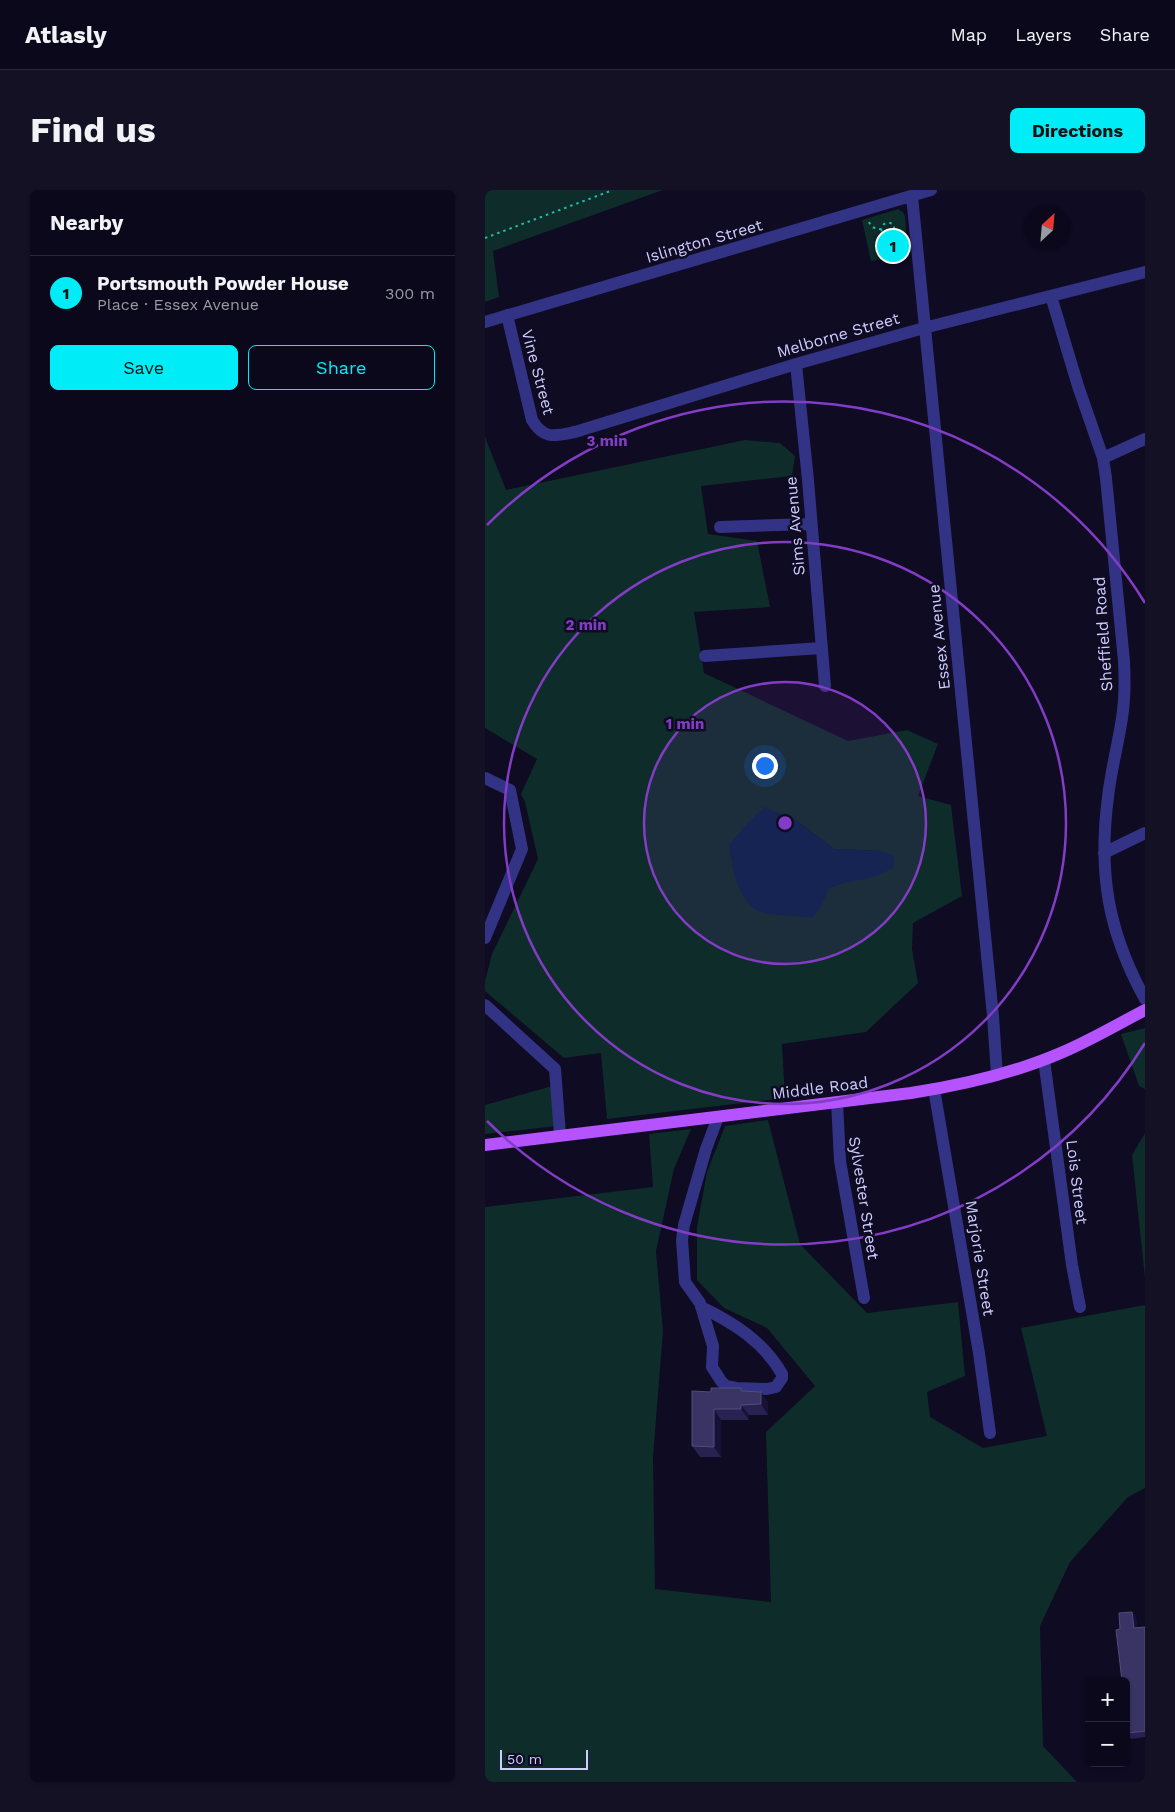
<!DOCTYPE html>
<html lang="en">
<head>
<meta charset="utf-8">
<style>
	body { margin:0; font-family:"Work Sans",sans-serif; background:#131123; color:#f1f3f6 }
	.controls { position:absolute; right:15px; bottom:15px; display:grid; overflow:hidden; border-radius:8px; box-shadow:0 1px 4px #0004 }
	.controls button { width:45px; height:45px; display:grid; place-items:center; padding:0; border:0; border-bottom:1px solid #2a2939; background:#0a081a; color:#f1f3f6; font:25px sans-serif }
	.compass { position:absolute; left:540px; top:15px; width:45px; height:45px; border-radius:50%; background:#0a081a; box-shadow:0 1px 4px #0004; rotate:26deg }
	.scale { position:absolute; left:15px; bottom:12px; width:88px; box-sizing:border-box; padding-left:5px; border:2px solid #ceccff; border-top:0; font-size:14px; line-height:18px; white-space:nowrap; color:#ceccff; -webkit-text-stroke:4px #0e0b22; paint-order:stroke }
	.you { position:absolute; left:279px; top:575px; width:18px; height:18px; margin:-12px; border:4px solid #fff; border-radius:50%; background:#1a73e8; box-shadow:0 0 0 8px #1a73e833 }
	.badge { display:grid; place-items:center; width:32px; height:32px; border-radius:50%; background:#00edf7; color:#111; font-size:16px; font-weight:700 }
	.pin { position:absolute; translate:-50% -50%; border:2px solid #fff; box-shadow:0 1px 5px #0006 }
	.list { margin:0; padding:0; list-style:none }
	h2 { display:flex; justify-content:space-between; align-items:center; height:65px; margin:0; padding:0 20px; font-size:21px }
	h2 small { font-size:16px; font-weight:400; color:#999aa2 }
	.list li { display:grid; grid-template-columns:32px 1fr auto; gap:15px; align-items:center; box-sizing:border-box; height:75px; padding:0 20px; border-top:1px solid #2a2939 }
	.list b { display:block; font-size:19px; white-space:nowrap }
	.list p { margin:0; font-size:16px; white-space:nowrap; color:#999aa2 }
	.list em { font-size:16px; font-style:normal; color:#999aa2 }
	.actions { display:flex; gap:10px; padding:15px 20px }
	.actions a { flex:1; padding:11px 0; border:1px solid #00edf7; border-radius:8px; text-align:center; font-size:18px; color:#00edf7 }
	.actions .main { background:#00edf7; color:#111 }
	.map { position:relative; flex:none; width:660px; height:1592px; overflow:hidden; border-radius:8px }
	header { display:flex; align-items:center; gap:30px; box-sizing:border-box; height:70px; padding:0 25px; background:#0a081a; border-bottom:1px solid #2a2939 }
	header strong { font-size:24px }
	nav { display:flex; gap:28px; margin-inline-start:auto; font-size:18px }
	.intro { display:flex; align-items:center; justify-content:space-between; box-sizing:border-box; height:120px; padding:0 30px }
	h1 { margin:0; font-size:35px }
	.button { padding:12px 22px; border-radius:8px; background:#00edf7; color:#111; font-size:18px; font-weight:700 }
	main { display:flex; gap:30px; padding:0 30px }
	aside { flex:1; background:#0a081a; border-radius:8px; box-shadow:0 1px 4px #0004 }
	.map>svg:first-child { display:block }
	.green { fill:#0e2c29; fill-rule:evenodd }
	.water { fill:#072145 }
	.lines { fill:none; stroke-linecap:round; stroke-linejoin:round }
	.path { stroke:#22bcaa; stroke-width:2; stroke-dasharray:2.5 4; stroke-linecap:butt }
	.minor { stroke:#323385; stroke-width:12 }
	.major { stroke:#b453ff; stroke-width:12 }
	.wall { fill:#282251 }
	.shaded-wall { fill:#161136 }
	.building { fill:#3a3464; stroke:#514c7c }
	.ring { fill:none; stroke:#833cc5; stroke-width:2.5 }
	.labels { text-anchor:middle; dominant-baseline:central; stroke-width:5; stroke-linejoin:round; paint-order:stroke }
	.street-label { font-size:16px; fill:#ceccff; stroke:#0e0b22 }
	.centre { fill:#833cc5; stroke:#0e0b22; stroke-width:2.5 }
	.ring-label { font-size:15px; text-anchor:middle; font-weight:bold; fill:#833cc5; stroke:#0e0b22; stroke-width:5; stroke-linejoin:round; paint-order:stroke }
</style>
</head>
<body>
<header>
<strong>Atlasly</strong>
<nav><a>Map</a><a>Layers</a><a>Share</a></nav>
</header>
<div class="intro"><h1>Find us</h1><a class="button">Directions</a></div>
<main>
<aside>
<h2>Nearby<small></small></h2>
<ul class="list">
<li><span class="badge">1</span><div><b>Portsmouth Powder House</b><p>Place · Essex Avenue</p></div><em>300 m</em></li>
</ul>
<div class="actions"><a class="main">Save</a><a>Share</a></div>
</aside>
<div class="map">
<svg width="660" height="1592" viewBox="0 0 660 1592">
	<rect width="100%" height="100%" fill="#0e0b22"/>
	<path class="green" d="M0,0H178L8,61L14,107L0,112Z
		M413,19L418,22L420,26L423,65L386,71L377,30Z
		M0,247L21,300L260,250L295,253L310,266L307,286L216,296L223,344L272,351L285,417L209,422L219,483L363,551L422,540L453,554L433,606L466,615L477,706L428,733L427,759L433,793L381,842L297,854L300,908L122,929L116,863L79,868L0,801V791L7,764L53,669L40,612L36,604L52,569L0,538ZM312,631L349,659L396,661L355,694L344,698Z
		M660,838V899L654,896L636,844Z
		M67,896L81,935L0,944V915Z
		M283,930L315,1054L382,1123L473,1112L480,1186L442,1202L445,1227L498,1258L562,1246L536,1138L660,1115V1298L643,1307L585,1372L555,1436L558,1556L592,1592H0V1017L168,997L164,944L206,939L189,979L171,1061L178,1141L168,1267L170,1399L286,1412L281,1242L330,1196L282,1138L239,1118L212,1090V1037L222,982L240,936Z
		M660,943V1088L647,965Z"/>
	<path class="water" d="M279,617L312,631L349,659L396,661L409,666L408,677C388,692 367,688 344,698L336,717L327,728C317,726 280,725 273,721C251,708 248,679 244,655L261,635Z"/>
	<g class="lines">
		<path class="path" d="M384,32C386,37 390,39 396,39L399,34L405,33L408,34L410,41L406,46
			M396,39L398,45L401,46
			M0,48L128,0"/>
		<path class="minor" d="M427,6L508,826L512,885
			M566,106L593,196L618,268L621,288L639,471C640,490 640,509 637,528C633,555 626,580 623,607C613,683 623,742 660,809
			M22,125L47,230C59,250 70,246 90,242L311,174L439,138L660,82
			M0,132L446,0
			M311,174L323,290L340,496
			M618,268L660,249
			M235,337L326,334
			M220,466L336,458
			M0,588L25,600L37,659L0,748
			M619,663L660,643
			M0,815L70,879L75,945
			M559,870L587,1075L595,1117
			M449,899L494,1163L505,1243
			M352,912L355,971L379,1108
			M216,1117C249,1133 279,1152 297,1184V1188L291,1197L282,1199L251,1198L241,1196L236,1191L227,1177L228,1156L215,1113L200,1092L197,1050L199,1035L221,959L233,927"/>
		<path class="major" d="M0,955L426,903C478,895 530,883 578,862C606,850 633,834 660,820"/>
	</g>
	<path class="wall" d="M413,52L414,59L412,61L409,63L403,60L399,54Z
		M226,1202H276L283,1212V1225H264V1230H236V1267H215L207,1256Z
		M647,1422L651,1427L652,1438L660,1437V1547L646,1549L643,1543L635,1439Z"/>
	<path class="shaded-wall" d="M409,47L413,52L414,59L412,61L408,56Z
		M276,1202L283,1212V1225L276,1214Z
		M256,1215L264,1225V1230L256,1219Z
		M229,1219L236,1230V1267L229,1257Z
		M647,1422L651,1427L653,1444L649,1438Z"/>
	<path class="building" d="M398 51a6 6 0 1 1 12 0a6 6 0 1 1-12 0Z
		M226,1198H256V1201L276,1202V1214L256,1215V1219H229V1257L207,1256V1201L226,1202Z
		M647,1422L649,1438L660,1437V1541L643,1543L641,1530V1491H637L631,1440L635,1439L634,1423Z"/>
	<circle cx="300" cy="633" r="141" fill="#833cc5" fill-opacity=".12"/>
	<g class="ring">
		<circle cx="300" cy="633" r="141"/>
		<circle cx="300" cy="633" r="281"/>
		<path d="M660 853A422 422 0 0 1 2 931M2 335A422 422 0 0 1 660 413"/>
	</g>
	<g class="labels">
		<g class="street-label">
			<text transform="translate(219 51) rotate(-16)">Islington Street</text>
			<text transform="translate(353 145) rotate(-16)">Melborne Street</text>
			<text transform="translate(53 182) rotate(75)">Vine Street</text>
			<text transform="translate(310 336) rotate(-95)">Sims Avenue</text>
			<text transform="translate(618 444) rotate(-94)">Sheffield Road</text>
			<text transform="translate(454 447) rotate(-96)">Essex Avenue</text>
			<text transform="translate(335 898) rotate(-7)">Middle Road</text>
			<text transform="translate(592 992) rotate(83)">Lois Street</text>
			<text transform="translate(379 1008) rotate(81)">Sylvester Street</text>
			<text transform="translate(495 1068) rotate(81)">Marjorie Street</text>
		</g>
	</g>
	<circle cx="300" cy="633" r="8" class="centre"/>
	<g class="ring-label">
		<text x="122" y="256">3 min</text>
		<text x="101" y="440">2 min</text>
		<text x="200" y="539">1 min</text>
	</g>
</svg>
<div class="controls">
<button>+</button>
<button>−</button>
</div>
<svg class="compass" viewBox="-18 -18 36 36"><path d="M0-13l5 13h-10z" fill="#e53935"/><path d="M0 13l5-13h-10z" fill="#999aa2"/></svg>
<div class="scale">50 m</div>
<div class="you"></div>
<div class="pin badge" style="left:408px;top:56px">1</div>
</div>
</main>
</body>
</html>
